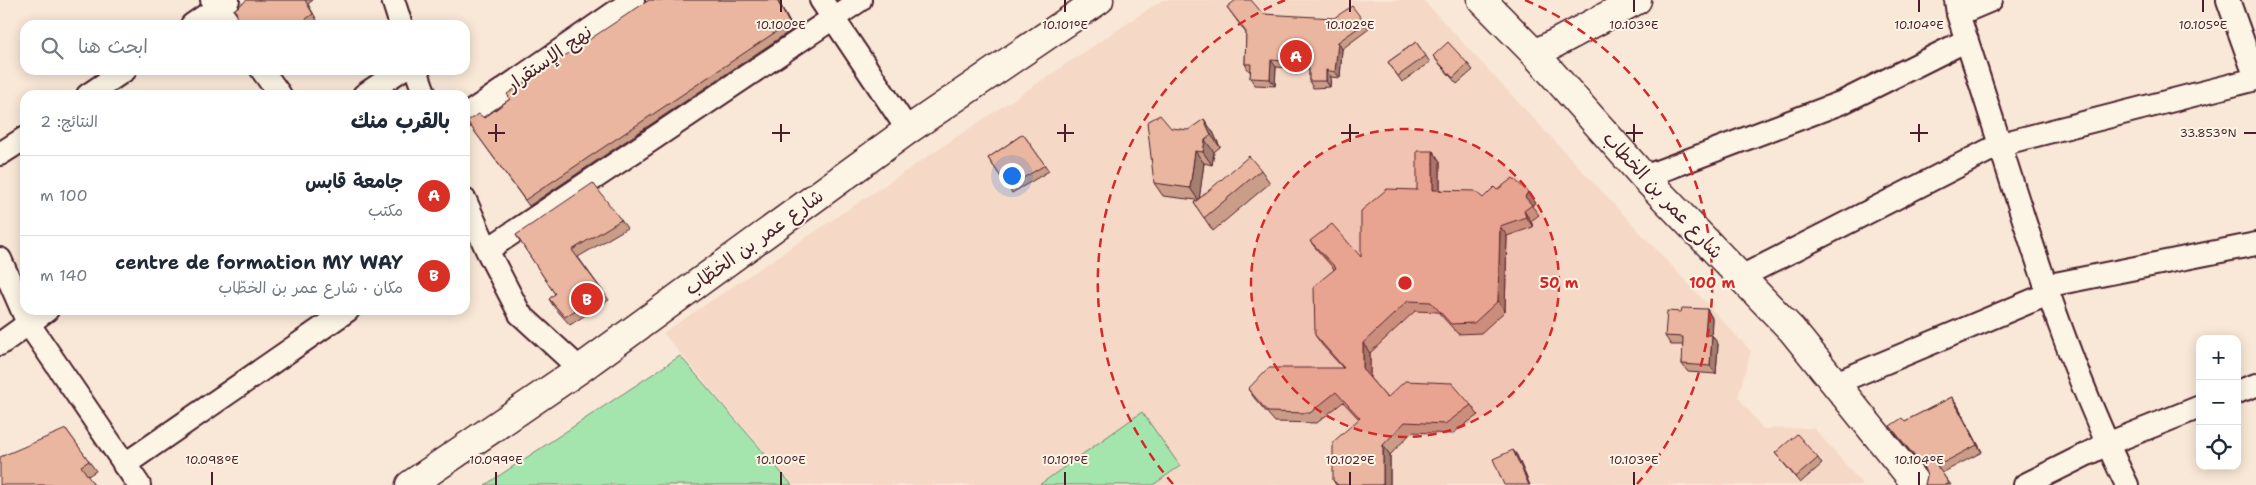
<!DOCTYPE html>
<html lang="ar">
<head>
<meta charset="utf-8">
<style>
	body { margin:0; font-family:"Shantell Sans","Playpen Sans Arabic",sans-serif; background:#f6f6f7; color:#1f2937; direction:rtl }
	.controls { position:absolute; right:15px; bottom:15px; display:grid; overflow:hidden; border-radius:10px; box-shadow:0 2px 12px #0003 }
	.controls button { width:45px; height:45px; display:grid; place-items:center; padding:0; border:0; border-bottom:1px solid #e0e1e3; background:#fff; color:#1f2937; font:25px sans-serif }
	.you { position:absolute; left:1011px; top:175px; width:18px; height:18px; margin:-12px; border:4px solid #fff; border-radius:50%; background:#1a73e8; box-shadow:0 0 0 8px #1a73e833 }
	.badge { display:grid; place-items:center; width:32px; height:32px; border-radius:50%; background:#d93025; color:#fff; font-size:16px; font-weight:700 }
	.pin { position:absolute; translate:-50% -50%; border:2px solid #fff; box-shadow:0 1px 5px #0006 }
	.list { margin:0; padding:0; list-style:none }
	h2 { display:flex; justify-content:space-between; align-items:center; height:65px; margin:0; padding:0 20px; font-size:21px }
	h2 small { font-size:16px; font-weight:400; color:#747a83 }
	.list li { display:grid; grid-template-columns:32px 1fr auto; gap:15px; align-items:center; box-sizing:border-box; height:80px; padding:0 20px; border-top:1px solid #e0e1e3 }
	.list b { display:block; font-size:19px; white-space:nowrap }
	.list p { margin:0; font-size:16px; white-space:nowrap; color:#747a83 }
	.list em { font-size:16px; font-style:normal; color:#747a83 }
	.icon { flex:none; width:28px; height:28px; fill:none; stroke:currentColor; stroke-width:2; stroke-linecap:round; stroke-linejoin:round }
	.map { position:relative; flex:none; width:2256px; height:485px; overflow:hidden; direction:ltr }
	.search { position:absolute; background:#fff; box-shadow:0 2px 12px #0003; left:20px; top:20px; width:450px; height:55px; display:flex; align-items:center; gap:12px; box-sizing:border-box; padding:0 18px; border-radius:15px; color:#747a83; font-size:19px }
	.panel { position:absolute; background:#fff; box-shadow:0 2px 12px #0003; left:20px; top:90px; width:450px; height:225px; border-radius:15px; direction:rtl }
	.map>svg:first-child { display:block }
	.built { fill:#f5d9c6 }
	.green { fill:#a4e5ae; stroke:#77826c }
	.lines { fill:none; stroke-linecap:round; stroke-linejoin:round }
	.minor-casing { stroke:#4a1f2b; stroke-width:26 }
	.tertiary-casing { stroke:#4a1f2b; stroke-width:31 }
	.minor { stroke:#fcf5e5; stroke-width:22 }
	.tertiary { stroke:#fcf5e5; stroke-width:28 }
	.wall { fill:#ca9d89; stroke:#4a1f2b }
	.shaded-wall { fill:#a47f6f; stroke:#4a1f2b }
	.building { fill:#ebb69f; stroke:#4a1f2b }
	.ticks { fill:none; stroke:#4a1f2b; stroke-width:2 }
	.ring { fill:none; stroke:#d62828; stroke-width:2.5; stroke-dasharray:9 6 }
	.labels { text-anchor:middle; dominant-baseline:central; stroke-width:4; stroke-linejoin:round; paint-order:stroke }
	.street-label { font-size:19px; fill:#4a1f2b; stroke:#fcf5e5 }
	.ticks-label { font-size:12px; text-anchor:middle; fill:#4a1f2b; stroke:#fcf5e5; stroke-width:4; stroke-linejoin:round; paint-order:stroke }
	.centre { fill:#d62828; stroke:#fcf5e5; stroke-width:2.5 }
	.ring-label { font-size:15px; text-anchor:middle; font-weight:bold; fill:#d62828; stroke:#fcf5e5; stroke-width:4; stroke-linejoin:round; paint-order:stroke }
</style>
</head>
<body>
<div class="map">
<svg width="2256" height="485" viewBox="0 0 2256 485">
	<rect width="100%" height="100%" fill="#f9e8d7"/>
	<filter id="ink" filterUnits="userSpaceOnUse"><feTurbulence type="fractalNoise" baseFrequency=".02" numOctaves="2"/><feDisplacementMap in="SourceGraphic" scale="10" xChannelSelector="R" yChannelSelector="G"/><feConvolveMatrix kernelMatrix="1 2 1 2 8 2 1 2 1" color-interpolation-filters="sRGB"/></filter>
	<g filter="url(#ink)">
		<path class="built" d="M1162,0H1423L1751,351L1738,397L1763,429L1814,428L1863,485H793L663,333Z"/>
		<path class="green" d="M680,356L792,485H485Z
			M1142,412L1180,466L1153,485H1039Z"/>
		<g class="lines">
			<g class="minor-casing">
				<path id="minor" d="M212,0L230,25
					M393,0L401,25
					M821,0L908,130
					M1956,0L1958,14C2011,172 2053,335 2127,485
					M2228,0L2256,78
					M1958,14L1991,0
					M192,25L228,0
					M262,70L280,95
					M416,70L425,95
					M88,95L125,70
					M364,95L401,70
					M465,116L633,0
					M0,154L25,138
					M1644,177L1843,102L1967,40
					M465,200L487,250L520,314L580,369
					M487,250L860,0
					M0,259L28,323L139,485
					M1741,277L2001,144L2256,79
					M2045,286L2256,244
					M0,344L47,310
					M1836,383L2048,294
					M2237,392L2256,385
					M124,465L348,310
					M2025,485L2107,444L2200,407"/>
			</g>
			<g class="tertiary-casing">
				<path id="tertiary" d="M1482,0L1535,54L1644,177L1792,330L1917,485
					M1535,54L1637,0
					M410,485L580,369L908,130L1099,0"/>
			</g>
			<use href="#minor" class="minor"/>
			<use href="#tertiary" class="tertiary"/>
		</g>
		<path class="wall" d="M247,0H313L308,4L318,22L314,25H239Z
			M649,0H778L793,29L529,206L467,121L484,118Z
			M1227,7L1263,14L1365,23L1369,29L1342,49L1340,78L1331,77L1330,87L1313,88L1309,81V69L1276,67L1275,86L1255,85L1250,78L1251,71H1249L1245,64L1246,33Z
			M1416,42L1430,62L1402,82L1388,62Z
			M1433,56L1468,64L1473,70L1457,84L1437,61Z
			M1213,132L1220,147L1214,152L1212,165L1204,163L1199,198L1261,170L1270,183L1213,231L1194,203L1196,200L1163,196L1154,183Z
			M1023,134L1049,171L1012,193L988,158Z
			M1440,161V190L1483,198L1497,190L1528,192L1535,202L1532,206L1539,215L1531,221L1533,227L1507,236L1505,311L1481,333L1458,334L1438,312L1415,311L1370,353V378L1387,398L1471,405L1478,415L1452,434L1412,432L1390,455V485H1336L1333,480L1359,419L1343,402L1317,423L1275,422L1255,399L1248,389L1343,368L1322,345L1315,335L1334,269L1318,251L1310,241L1361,257Z
			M621,220L627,228L578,257L609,300L570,325L554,307L549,299L555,294L516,235Z
			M1707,309L1712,318L1711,335L1718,344L1716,374L1688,372L1682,364L1683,345H1671L1665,336Z
			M1952,397L1957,404L1982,452L1942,473L1951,485H1925L1927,476L1925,470L1890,426L1905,421Z
			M66,429L96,471L88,476L0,485Z
			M1775,453L1818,458L1822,464L1800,483Z"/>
		<path class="shaded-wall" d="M777,0H778L793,29L789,23Z
			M1338,42L1342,49L1340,78L1335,72Z
			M1271,60L1276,67L1275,86L1270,79Z
			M1326,70L1331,77L1330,87L1326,81Z
			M1204,119L1213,132L1220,147L1211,135Z
			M1205,140L1214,152L1212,165L1203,152Z
			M1195,151L1204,163L1199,201L1190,188Z
			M1433,151L1440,161V200L1433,190Z
			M1528,192L1535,202L1532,206L1525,197Z
			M1524,211L1531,221L1533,227L1526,217Z
			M1500,226L1507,236L1505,311L1498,301Z
			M1707,309L1712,318L1711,343L1705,335Z
			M1712,335L1718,344L1716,374L1710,366Z
			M1363,343L1370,353V380L1363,370Z
			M1952,397L1957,404L1982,452L1977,445Z
			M1383,445L1390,455V485H1384L1383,484Z
			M1513,450L1517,455L1530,485H1529Z"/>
		<path class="building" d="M247,0H305L313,14L298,25H239L236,21L237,15L235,9Z
			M649,0H777L789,23L525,200L467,121L479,114L484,118L510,99L507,94Z
			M1236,0H1251L1263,14L1334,18L1352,6L1365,23L1338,42L1335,72L1326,70V81H1309V63L1271,60L1270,79L1250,78L1251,64H1245L1246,32L1227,7Z
			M1416,42L1426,56L1398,76L1388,62Z
			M1448,42L1468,64L1453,78L1433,56Z
			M1160,115L1171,128L1188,130L1204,119L1211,135L1205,140L1203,152L1195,151L1190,188L1154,183L1147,122Z
			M1023,134L1045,165L1008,187L988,158Z
			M1417,151H1433V190L1475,191L1483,198L1494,187L1497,190L1513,178L1528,192L1525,197L1532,205L1524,211L1526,217L1500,226L1498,301L1474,323L1451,324L1431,302L1408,301L1363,343V370L1387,398L1405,381L1452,383L1471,405L1445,424L1405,422L1383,445V484L1381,485H1338L1333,480V442L1360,418L1336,392L1310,413L1268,412L1248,389L1268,368H1344L1315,335L1314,286L1336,268L1310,241L1332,224L1361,257V211L1387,189L1417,190Z
			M1249,156L1261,170L1204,218L1194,203Z
			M593,183L621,220L572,250L603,292L565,317L549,299L555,294L516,235Z
			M1682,308L1707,309L1705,335H1712L1710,366L1682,364L1683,337L1665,336L1667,311L1681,312Z
			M1952,397L1977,445L1937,466L1949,483L1946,485H1925L1927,476L1924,468L1890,426L1902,418L1905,421Z
			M66,429L89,461L81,466L94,485H0V457Z
			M1797,434L1818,458L1796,477L1775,453Z
			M1513,450L1529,485H1504L1493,459Z"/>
	</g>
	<path class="ticks" d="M781,0V12M1065,0V12M1350,0V12M1634,0V12M1919,0V12M2203,0V12M496,124V142M781,124V142M1065,124V142M1350,124V142M1634,124V142M1919,124V142M488,133H505M772,133H790M1057,133H1074M1341,133H1359M1626,133H1643M1910,133H1928M2244,133H2256M212,472V485M496,472V485M781,472V485M1065,472V485M1350,472V485M1634,472V485M1919,472V485"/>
	<circle cx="1405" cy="283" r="154" fill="#d62828" fill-opacity=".12"/>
	<g class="ring">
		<circle cx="1405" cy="283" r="154"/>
		<path d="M1173 484A307 307 0 0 1 1285 0M1525 0A307 307 0 0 1 1637 484"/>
	</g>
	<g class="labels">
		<g class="street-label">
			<text transform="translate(549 58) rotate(-35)">نهج الإستقرار</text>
			<text transform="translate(1663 195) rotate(47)">شارع عمر بن الخطاب</text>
			<text transform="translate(754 242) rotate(-36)">شارع عمر بن الخطّاب</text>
		</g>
	</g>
	<g class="ticks-label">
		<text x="781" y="29">10.100°E</text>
		<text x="1065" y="29">10.101°E</text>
		<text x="1350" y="29">10.102°E</text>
		<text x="1634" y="29">10.103°E</text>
		<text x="1919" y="29">10.104°E</text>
		<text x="2203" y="29">10.105°E</text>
		<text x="2208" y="137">33.853°N</text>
		<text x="212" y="464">10.098°E</text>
		<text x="496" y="464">10.099°E</text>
		<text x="781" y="464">10.100°E</text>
		<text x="1065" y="464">10.101°E</text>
		<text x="1350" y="464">10.102°E</text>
		<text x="1634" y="464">10.103°E</text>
		<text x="1919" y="464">10.104°E</text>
	</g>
	<circle cx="1405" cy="283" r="8" class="centre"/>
	<g class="ring-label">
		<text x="1559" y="288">50 m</text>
		<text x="1712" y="288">100 m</text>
	</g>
</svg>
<div class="controls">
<button>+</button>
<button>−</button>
<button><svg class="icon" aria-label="locate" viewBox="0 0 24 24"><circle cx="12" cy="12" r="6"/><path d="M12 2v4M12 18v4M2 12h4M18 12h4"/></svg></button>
</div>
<div class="you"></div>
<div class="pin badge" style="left:1296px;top:56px">A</div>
<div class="pin badge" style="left:587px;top:299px">B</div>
<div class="search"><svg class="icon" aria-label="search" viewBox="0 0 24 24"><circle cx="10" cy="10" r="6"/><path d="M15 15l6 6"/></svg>ابحث هنا</div>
<section class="panel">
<h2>بالقرب منك<small>النتائج: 2</small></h2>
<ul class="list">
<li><span class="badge">A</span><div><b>جامعة قابس</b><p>مكتب</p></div><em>100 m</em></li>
<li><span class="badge">B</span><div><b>centre de formation MY WAY</b><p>مكان · شارع عمر بن الخطّاب</p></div><em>140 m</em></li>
</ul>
</section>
</div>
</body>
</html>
